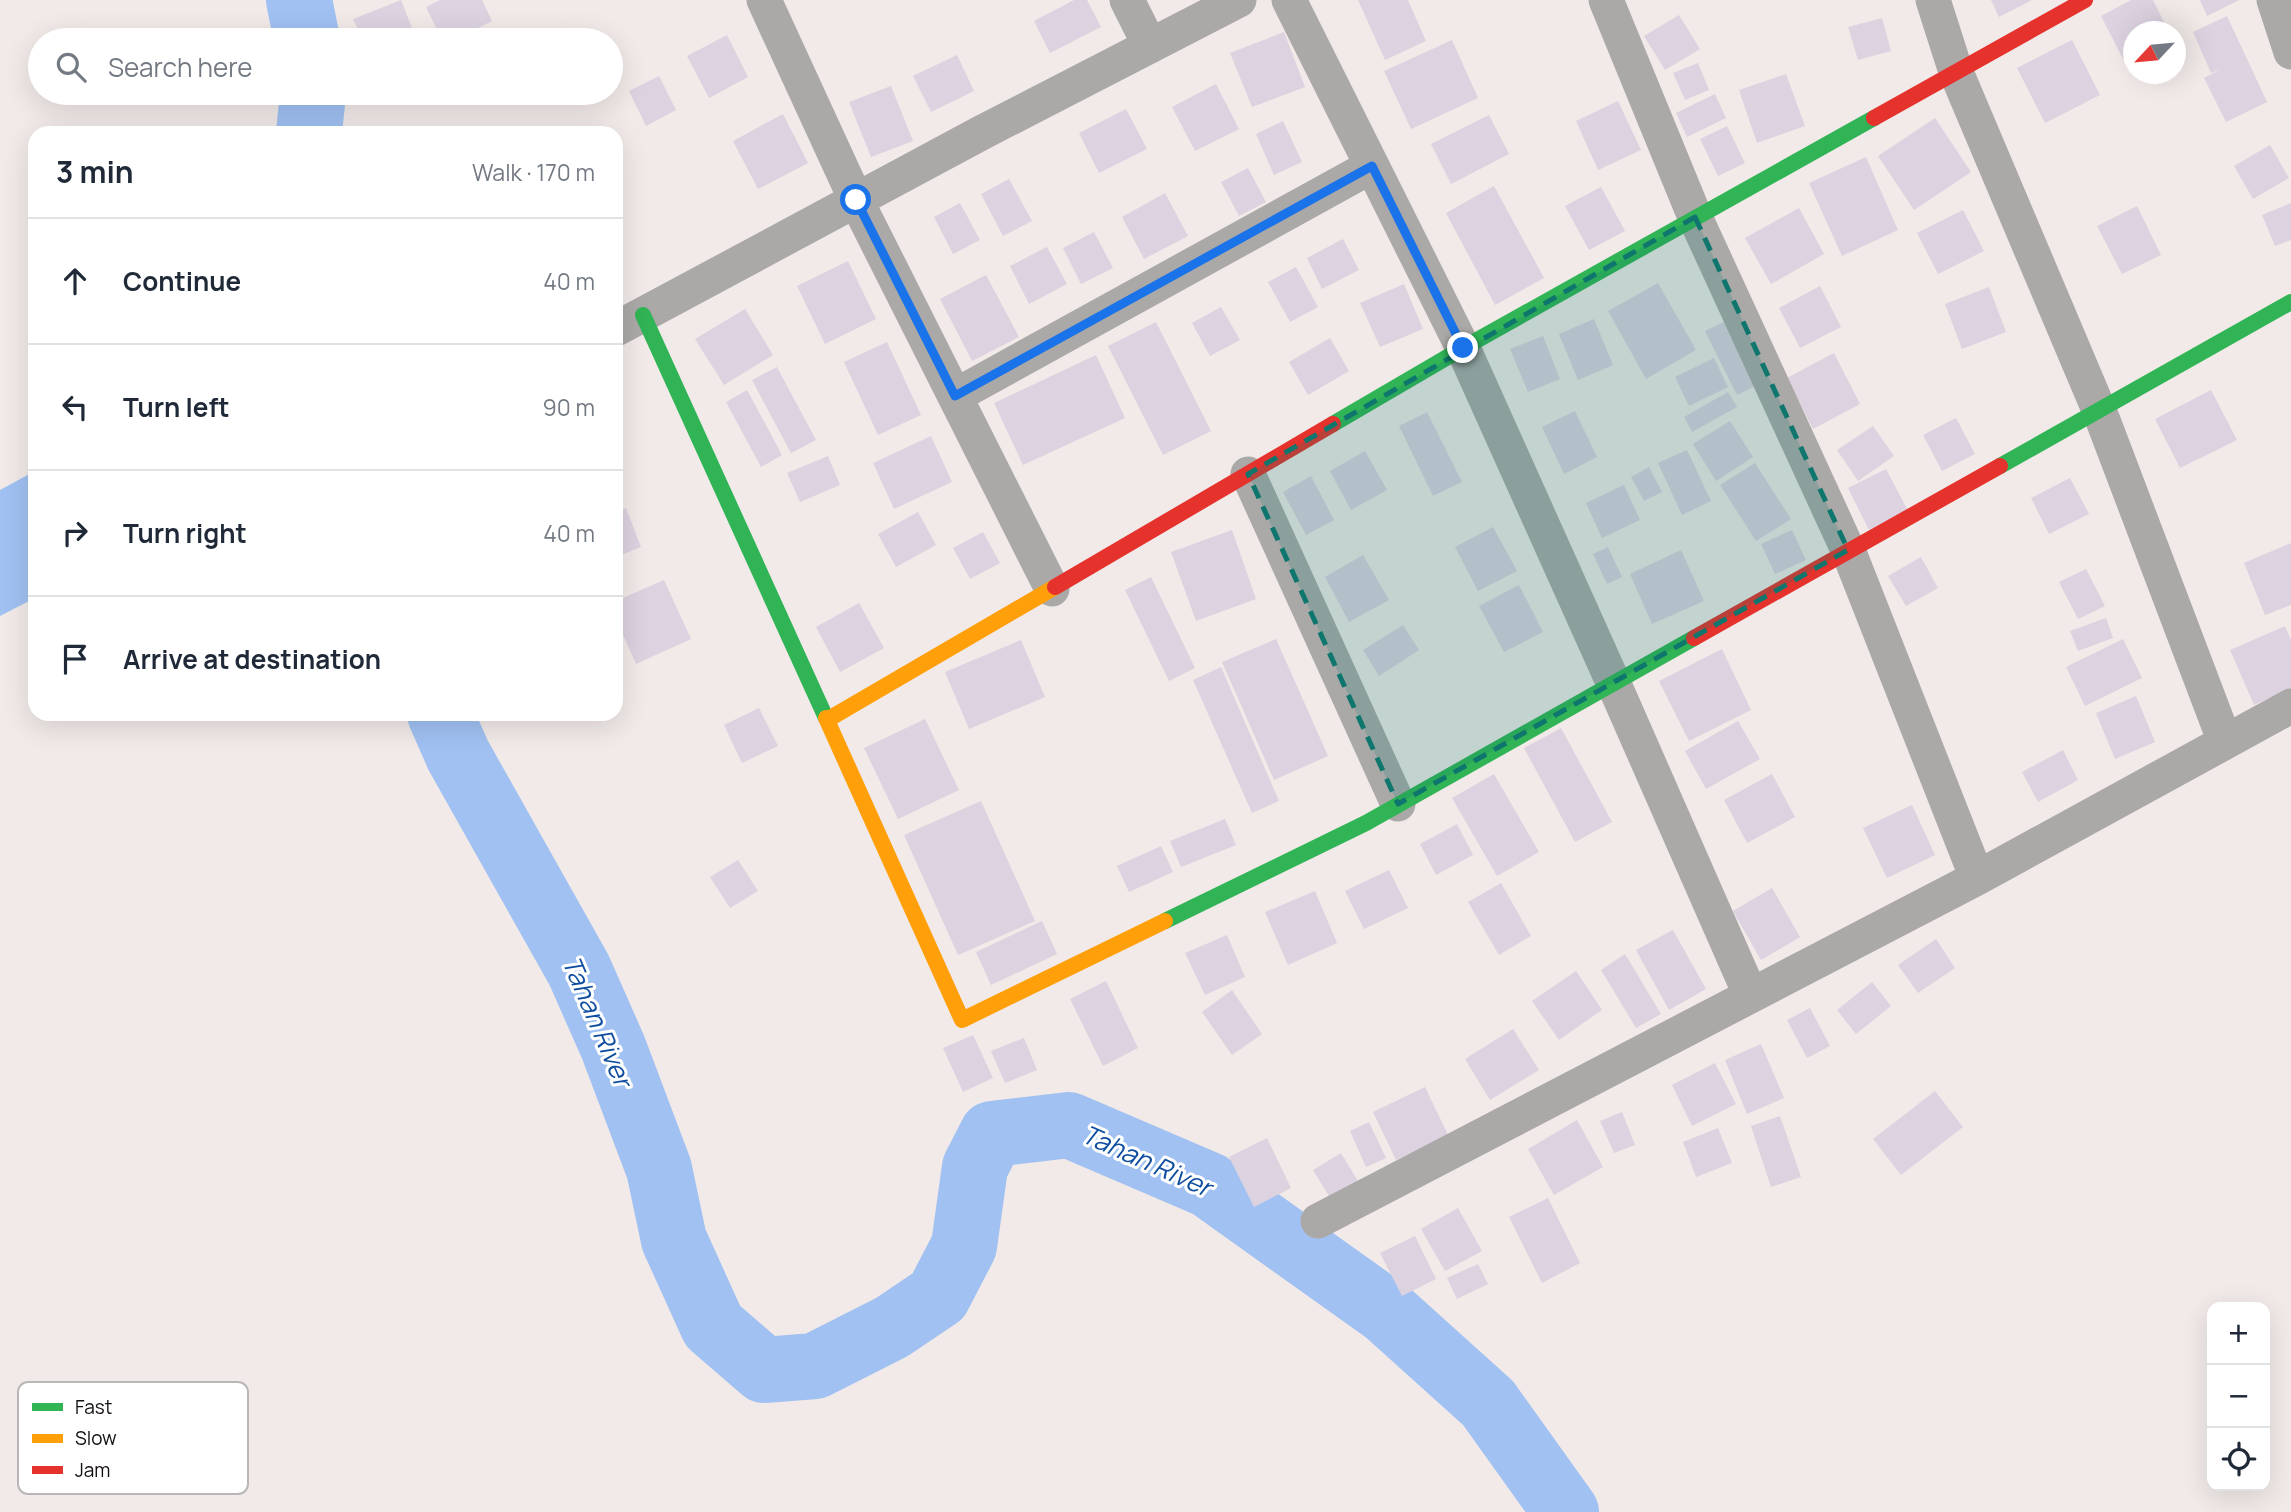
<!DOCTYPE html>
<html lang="en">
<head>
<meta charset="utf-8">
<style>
	body { margin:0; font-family:Manrope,sans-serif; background:#f2f2f3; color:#1f2937 }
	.controls { position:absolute; right:21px; bottom:21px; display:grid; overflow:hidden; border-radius:14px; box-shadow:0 7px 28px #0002 }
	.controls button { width:63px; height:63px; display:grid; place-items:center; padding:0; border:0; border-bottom:2px solid #e0e1e3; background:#fff; color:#1f2937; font:35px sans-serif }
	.compass { position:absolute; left:2123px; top:21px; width:63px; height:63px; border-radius:50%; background:#fff; box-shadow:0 7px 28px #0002; rotate:244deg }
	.stop { position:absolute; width:21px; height:21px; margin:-16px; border:5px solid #1a73e8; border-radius:50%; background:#fff }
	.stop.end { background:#1a73e8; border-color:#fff; box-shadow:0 2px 7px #0008 }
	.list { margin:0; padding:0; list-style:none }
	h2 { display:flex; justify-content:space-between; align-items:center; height:91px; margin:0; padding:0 28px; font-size:30px }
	h2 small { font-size:23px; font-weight:400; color:#747a83 }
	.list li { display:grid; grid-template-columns:46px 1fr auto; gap:21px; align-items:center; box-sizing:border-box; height:126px; padding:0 28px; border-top:2px solid #e0e1e3 }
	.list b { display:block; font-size:26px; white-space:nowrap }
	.list em { font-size:23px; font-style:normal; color:#747a83 }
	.icon { flex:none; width:38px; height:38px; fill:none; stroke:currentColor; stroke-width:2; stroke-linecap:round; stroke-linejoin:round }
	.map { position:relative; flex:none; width:2291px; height:1512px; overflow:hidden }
	.search { position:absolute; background:#fff; box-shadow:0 7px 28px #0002; left:28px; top:28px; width:595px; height:77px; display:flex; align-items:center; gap:18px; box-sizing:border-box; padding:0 24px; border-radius:38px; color:#747a83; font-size:26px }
	.panel { position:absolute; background:#fff; box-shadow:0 7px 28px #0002; left:28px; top:126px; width:595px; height:595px; border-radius:21px }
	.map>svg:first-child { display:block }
	.water { fill:#a0c1f2 }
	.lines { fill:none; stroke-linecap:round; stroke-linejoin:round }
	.river { stroke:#a0c1f2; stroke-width:66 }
	.building { fill:#dcd2e0 }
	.street { stroke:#aba9a8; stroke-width:35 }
	.fast { stroke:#30b455; stroke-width:16 }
	.slow { stroke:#ff9f0a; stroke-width:16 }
	.jam { stroke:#e5322d; stroke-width:16 }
	.route { stroke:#1a73e8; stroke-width:9 }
	.marked { fill:#0f766e; fill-opacity:0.2; stroke:#0f766e; stroke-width:5; stroke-dasharray:14 9; stroke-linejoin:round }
	.labels { text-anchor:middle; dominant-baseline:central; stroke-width:6; stroke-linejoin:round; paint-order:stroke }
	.water-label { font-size:26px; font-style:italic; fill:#0e4d9f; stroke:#fff }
	.key { fill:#fff; stroke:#b8b7b6; stroke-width:2 }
	.key-label { font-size:19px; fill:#120e0d }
</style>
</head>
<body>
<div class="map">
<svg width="2291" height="1512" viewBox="0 0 2291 1512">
	<rect width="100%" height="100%" fill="#f1eae8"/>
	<path class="water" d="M35,471V598L0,616V490Z"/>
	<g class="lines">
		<path class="river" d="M299,0L307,40
			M309,133L313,93
			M440,714L458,755L579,970L613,1047L659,1169L674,1240L713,1326L764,1370L815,1366L892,1327L938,1296L964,1246L975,1167L992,1134L1069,1125L1209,1185L1387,1312L1488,1403L1566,1512"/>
	</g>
	<path class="building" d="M401,0L412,28L384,40H363L353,19Z
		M440,0H482L492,21L454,40H442L426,7Z
		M1074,0H1087L1101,27L1050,53L1034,21Z
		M1358,0H1408L1426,41L1385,60Z
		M1991,0H2032L1999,17Z
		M2131,0H2153L2169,32H2134V53L2123,59L2101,16Z
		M2200,0H2239L2207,16Z
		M1679,15L1700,49L1665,70L1644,36Z
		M2227,16L2267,102L2226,122L2204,78L2221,69L2211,73L2193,32Z
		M1882,18L1891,51L1858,60L1848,27Z
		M1284,32L1305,87L1252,107L1230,53Z
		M727,35L748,77L709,98L687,56Z
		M1452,40L1478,98L1411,129L1384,71Z
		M2072,40L2100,95L2045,123L2017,68Z
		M957,55L974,91L931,112L913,76Z
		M1698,63L1709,90L1685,100L1673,73Z
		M1786,74L1805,126L1757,143L1739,90Z
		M659,76L676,110L646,126L629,91Z
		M1216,84L1239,129L1195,151L1172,107Z
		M891,86L913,141L871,157L849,102Z
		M1715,94L1726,118L1687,137L1676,113Z
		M1618,101L1641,150L1598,170L1576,121Z
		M1126,109L1147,149L1099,173L1079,133Z
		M783,114L808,163L758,189L733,141Z
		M1489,115L1509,154L1451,184L1431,144Z
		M1935,118L1971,172L1914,210L1878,156Z
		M1283,121L1302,162L1274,175L1256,134Z
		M1727,126L1745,163L1718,176L1700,139Z
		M411,128L413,133H395V132Z
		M2270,145L2289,178L2253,199L2234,166Z
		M1866,157L1898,230L1842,256L1809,183Z
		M1248,168L1266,202L1239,216L1221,182Z
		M1009,179L1032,221L1003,236L981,194Z
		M1494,186L1544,278L1495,305L1446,213Z
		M1601,187L1625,231L1589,250L1565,206Z
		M1165,193L1188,236L1144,259L1122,217Z
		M960,203L980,240L953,254L934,217Z
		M2291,203V240L2275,246L2262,215Z
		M2137,206L2161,255L2122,274L2097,226Z
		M1799,208L1824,254L1771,284L1745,238Z
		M1963,210L1984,251L1938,274L1917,233Z
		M1094,232L1113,268L1081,284L1063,248Z
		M1343,239L1359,270L1322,289L1307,258Z
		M1047,247L1067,284L1029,304L1010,266Z
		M848,261L876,319L825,344L797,286Z
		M1296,267L1318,307L1290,322L1268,282Z
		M986,275L1019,337L972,361L940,299Z
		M1658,283L1696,350L1646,379L1608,311Z
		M1404,284L1423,329L1380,347L1360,303Z
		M1820,286L1841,327L1800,348L1779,308Z
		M1989,287L2006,332L1962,349L1945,304Z
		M1221,307L1240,340L1210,356L1192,323Z
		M745,309L773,355L724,385L695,339Z
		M1747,311L1778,375L1737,395L1705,331Z
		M1594,319L1613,365L1578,380L1559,334Z
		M1156,322L1211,431L1163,455L1108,346Z
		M1543,336L1560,379L1528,392L1510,349Z
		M1330,338L1349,371L1308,395L1289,362Z
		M887,342L921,415L878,435L844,362Z
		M1834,353L1860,404L1813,429L1787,378Z
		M1096,355L1125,418L1023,465L994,403Z
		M1714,358L1728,387L1689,406L1675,377Z
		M777,367L816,440L791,453L752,380Z
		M747,390L782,455L761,467L726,402Z
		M2211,390L2237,440L2180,468L2155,419Z
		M1728,392L1737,407L1692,432L1684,417Z
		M1575,411L1597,457L1564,474L1542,427Z
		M1427,412L1462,482L1433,496L1399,426Z
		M1956,418L1975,454L1942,471L1923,435Z
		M1730,421L1753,457L1716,481L1693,444Z
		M1873,426L1894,456L1858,481L1837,450Z
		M931,436L952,482L894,509L873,463Z
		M1687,450L1711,501L1682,515L1658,463Z
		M1365,451L1387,490L1351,510L1330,471Z
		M828,456L840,485L800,502L787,473Z
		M1755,463L1791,519L1756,541L1720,485Z
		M1649,467L1662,492L1644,501L1631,477Z
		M1886,469L1908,511L1869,530L1848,488Z
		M1311,476L1334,520L1306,535L1283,492Z
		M2070,478L2089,514L2049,534L2031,498Z
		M1624,485L1640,520L1602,538L1586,503Z
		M626,508L641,547L616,557V512Z
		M918,512L936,545L896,567L878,534Z
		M1493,527L1517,571L1478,591L1455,547Z
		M1232,530L1256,599L1196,621L1171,552Z
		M1792,530L1806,560L1775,574L1761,544Z
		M983,532L1000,563L970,579L953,548Z
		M2291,543V605L2265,615L2244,563Z
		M1608,547L1622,577L1607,584L1593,554Z
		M1681,550L1704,601L1652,624L1630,574Z
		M1363,555L1389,600L1349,622L1325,577Z
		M1921,557L1938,588L1906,606L1888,576Z
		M2086,569L2105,606L2078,619L2059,582Z
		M1151,577L1195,668L1169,681L1125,590Z
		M664,580L691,639L636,664L616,619V601Z
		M1519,585L1543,632L1504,652L1479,606Z
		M859,603L884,648L840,672L816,627Z
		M2106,618L2113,638L2078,651L2070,631Z
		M1403,625L1419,650L1379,676L1363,650Z
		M2285,626L2291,640V688L2254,705L2230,650Z
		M1276,639L1328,756L1274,780L1222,662Z
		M2123,639L2142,678L2085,706L2066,667Z
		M1021,640L1045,697L969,729L945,672Z
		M1722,649L1751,710L1689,741L1659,681Z
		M1221,667L1279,801L1252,813L1193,680Z
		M2136,696L2155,742L2115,759L2096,713Z
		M759,708L778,746L742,763L724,725Z
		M925,719L959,790L898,819L864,748Z
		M1738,721L1760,759L1706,789L1685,751Z
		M1561,728L1612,822L1575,842L1524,748Z
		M2063,750L2078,780L2038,802L2022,772Z
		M1494,774L1539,852L1497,876L1452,798Z
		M1772,774L1795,817L1747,843L1724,800Z
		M981,801L1035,921L958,955L904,835Z
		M1912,805L1935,855L1887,878L1863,828Z
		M1225,819L1236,845L1181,867L1170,841Z
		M1457,824L1473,855L1436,875L1420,844Z
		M1161,846L1173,872L1129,892L1117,866Z
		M738,860L758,891L730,908L710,877Z
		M1389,870L1408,908L1364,929L1345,891Z
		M1501,883L1531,936L1499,955L1468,902Z
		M1772,888L1800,937L1761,960L1733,911Z
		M1315,891L1337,943L1288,965L1265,912Z
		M1042,921L1057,954L991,985L976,952Z
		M1673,930L1706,989L1669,1010L1636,950Z
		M1227,935L1245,977L1205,995L1185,953Z
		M1936,939L1955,968L1918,993L1898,965Z
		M1625,954L1661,1014L1636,1028L1601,970Z
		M1576,971L1602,1010L1559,1040L1532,1001Z
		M1106,981L1138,1048L1103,1066L1070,999Z
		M1872,982L1891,1006L1856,1034L1837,1010Z
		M1232,990L1262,1034L1232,1055L1202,1012Z
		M1810,1008L1830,1046L1807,1058L1787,1020Z
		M1513,1029L1539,1070L1490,1100L1465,1059Z
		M973,1035L993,1078L963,1092L943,1048Z
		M1024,1038L1037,1070L1005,1083L991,1051Z
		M1761,1044L1784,1098L1747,1114L1725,1060Z
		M1715,1063L1736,1104L1692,1126L1672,1085Z
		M1425,1087L1448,1135L1396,1160L1373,1112Z
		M1935,1091L1963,1127L1901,1175L1873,1139Z
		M1622,1112L1635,1145L1614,1153L1600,1121Z
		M1780,1116L1801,1177L1771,1187L1751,1126Z
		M1577,1120L1603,1167L1554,1195L1528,1149Z
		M1369,1122L1386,1158L1366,1167L1350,1131Z
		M1718,1128L1732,1163L1696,1177L1683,1142Z
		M1267,1138L1291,1188L1254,1207L1229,1157Z
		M1341,1153L1361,1186L1333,1203L1313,1170Z
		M1548,1198L1580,1263L1542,1283L1509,1217Z
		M1458,1208L1482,1251L1445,1271L1421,1229Z
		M1415,1236L1436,1279L1402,1296L1380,1253Z
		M1478,1264L1488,1284L1457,1299L1447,1278Z"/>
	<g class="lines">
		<path class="street" d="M764,0L856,200L1052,589
			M1127,0L1150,46
			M1289,0L1463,348L1613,682L1750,994
			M1606,0L1695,217L1848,550L1977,878
			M1933,0L1956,72L2099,410L2225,742
			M2274,0L2291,52
			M616,329L981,133L1239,0
			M955,396L1372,166
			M1248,474L1398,804
			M1318,1221L1977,878L2291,706"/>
		<path class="fast" d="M643,315L826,718
			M1333,424L1463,348L1874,118
			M2000,466L2291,302
			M1165,921L1366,823L1694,638"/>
		<path class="slow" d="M826,718L962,1020L1165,921
			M827,720L1055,587"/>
		<path class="jam" d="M1874,118L2085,0
			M1055,587L1333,424
			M1694,638L2000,466"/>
	</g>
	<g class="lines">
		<path class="route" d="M856,200L955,396L1372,166L1463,348"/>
	</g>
	<path class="marked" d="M1695,217L1848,550L1398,804L1248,474Z"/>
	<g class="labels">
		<g class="water-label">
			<text transform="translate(598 1021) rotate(67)">Tahan River</text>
			<text transform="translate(1147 1160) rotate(24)">Tahan River</text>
		</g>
	</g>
	<rect x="18" y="1382" width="230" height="112" rx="10" class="key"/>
	<rect x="32" y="1403" width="31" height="8" fill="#30b455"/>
	<rect x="32" y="1434" width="31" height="9" fill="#ff9f0a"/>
	<rect x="32" y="1466" width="31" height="8" fill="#e5322d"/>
	<g class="key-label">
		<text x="75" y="1414">Fast</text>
		<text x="75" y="1445">Slow</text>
		<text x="75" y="1477">Jam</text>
	</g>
</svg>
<div class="controls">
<button>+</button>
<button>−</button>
<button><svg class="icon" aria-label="locate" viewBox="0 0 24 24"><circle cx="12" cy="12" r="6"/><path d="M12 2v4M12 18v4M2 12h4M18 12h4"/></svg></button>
</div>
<svg class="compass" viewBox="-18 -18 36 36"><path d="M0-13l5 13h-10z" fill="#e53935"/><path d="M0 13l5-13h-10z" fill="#747a83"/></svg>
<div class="stop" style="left:856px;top:200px"></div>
<div class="stop end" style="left:1463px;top:348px"></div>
<div class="search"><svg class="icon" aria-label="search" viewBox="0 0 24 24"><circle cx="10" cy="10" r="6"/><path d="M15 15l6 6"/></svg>Search here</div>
<section class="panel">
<h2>3 min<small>Walk · 170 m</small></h2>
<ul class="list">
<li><svg class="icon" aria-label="ahead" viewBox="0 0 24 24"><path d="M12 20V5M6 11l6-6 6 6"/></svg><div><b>Continue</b></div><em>40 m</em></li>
<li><svg class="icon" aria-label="left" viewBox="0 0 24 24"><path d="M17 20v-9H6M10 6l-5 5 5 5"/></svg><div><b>Turn left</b></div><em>90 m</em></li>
<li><svg class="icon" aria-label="right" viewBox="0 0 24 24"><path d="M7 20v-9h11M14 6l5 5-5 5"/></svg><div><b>Turn right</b></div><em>40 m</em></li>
<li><svg class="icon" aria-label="arrive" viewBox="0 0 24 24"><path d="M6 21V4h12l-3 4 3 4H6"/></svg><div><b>Arrive at destination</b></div></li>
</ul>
</section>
</div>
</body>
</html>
